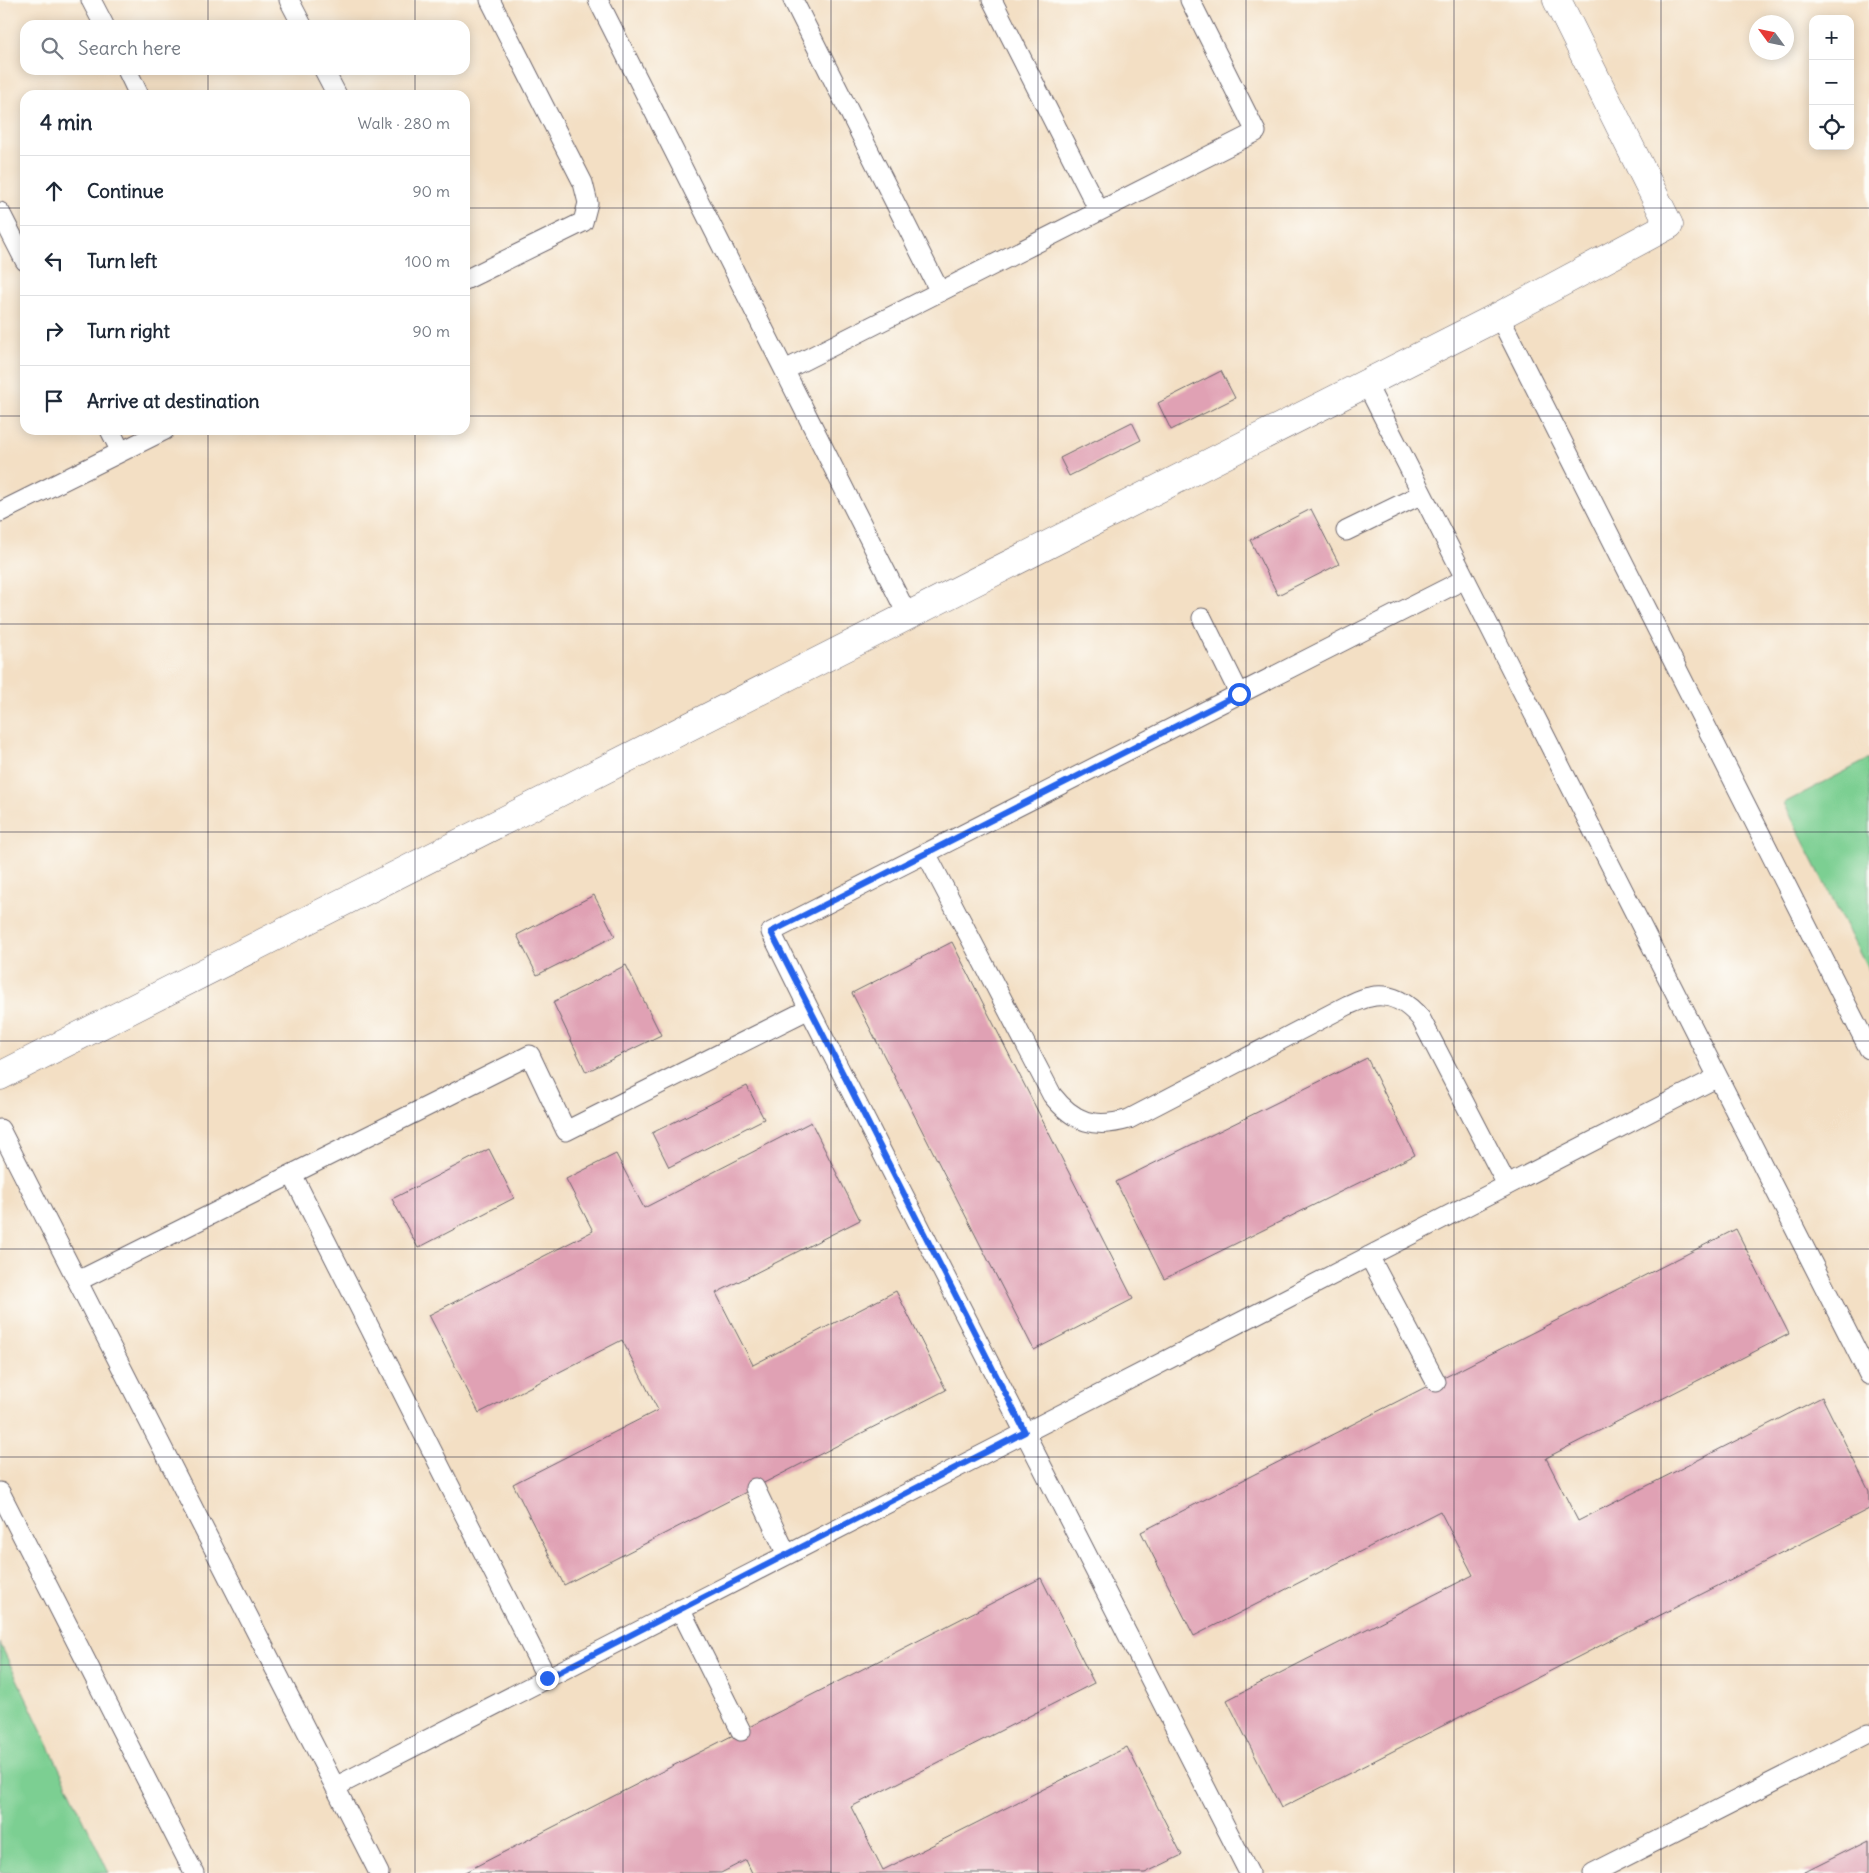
<!DOCTYPE html>
<html lang="en">
<head>
<meta charset="utf-8">
<style>
	body { margin:0; font-family:Delius,sans-serif; background:#f6f6f7; color:#1f2937 }
	.controls { position:absolute; right:15px; top:15px; display:grid; overflow:hidden; border-radius:10px; box-shadow:0 2px 12px #0003 }
	.controls button { width:45px; height:45px; display:grid; place-items:center; padding:0; border:0; border-bottom:1px solid #e0e1e3; background:#fff; color:#1f2937; font:25px sans-serif }
	.compass { position:absolute; left:1749px; top:15px; width:45px; height:45px; border-radius:50%; background:#fff; box-shadow:0 2px 12px #0003; rotate:303deg }
	.stop { position:absolute; width:15px; height:15px; margin:-11px; border:4px solid #2563eb; border-radius:50%; background:#fff }
	.stop.end { background:#2563eb; border-color:#fff; box-shadow:0 1px 5px #0008 }
	.list { margin:0; padding:0; list-style:none }
	h2 { display:flex; justify-content:space-between; align-items:center; height:65px; margin:0; padding:0 20px; font-size:21px }
	h2 small { font-size:16px; font-weight:400; color:#747a83 }
	.list li { display:grid; grid-template-columns:32px 1fr auto; gap:15px; align-items:center; box-sizing:border-box; height:70px; padding:0 20px; border-top:1px solid #e0e1e3 }
	.list b { display:block; font-size:19px; white-space:nowrap }
	.list em { font-size:16px; font-style:normal; color:#747a83 }
	.icon { flex:none; width:28px; height:28px; fill:none; stroke:currentColor; stroke-width:2; stroke-linecap:round; stroke-linejoin:round }
	.map { position:relative; flex:none; width:1869px; height:1873px; overflow:hidden }
	.search { position:absolute; background:#fff; box-shadow:0 2px 12px #0003; left:20px; top:20px; width:450px; height:55px; display:flex; align-items:center; gap:12px; box-sizing:border-box; padding:0 18px; border-radius:15px; color:#747a83; font-size:19px }
	.panel { position:absolute; background:#fff; box-shadow:0 2px 12px #0003; left:20px; top:90px; width:450px; height:345px; border-radius:15px }
	.map>svg:first-child { display:block }
	.green { fill:#7ccf92; stroke:#4f7866 }
	.building { fill:#e0a1b4 }
	.lines { fill:none; stroke-linecap:round; stroke-linejoin:round }
	.lane-casing { stroke:#6b646b; stroke-width:21 }
	.street-casing { stroke:#6b646b; stroke-width:29 }
	.lane { stroke:#fff; stroke-width:19 }
	.street { stroke:#fff; stroke-width:28 }
	.route { stroke:#2563eb; stroke-width:6 }
	.grid { fill:none; stroke:#22223b; stroke-width:1; stroke-opacity:0.55 }
</style>
</head>
<body>
<div class="map">
<svg width="1869" height="1873" viewBox="0 0 1869 1873">
	<rect width="100%" height="100%" fill="#fdfcf7"/>
	<filter id="ink" filterUnits="userSpaceOnUse"><feTurbulence type="fractalNoise" baseFrequency=".02" numOctaves="2"/><feDisplacementMap in="SourceGraphic" scale="10" xChannelSelector="R" yChannelSelector="G"/><feConvolveMatrix kernelMatrix="1 2 1 2 8 2 1 2 1" color-interpolation-filters="sRGB"/></filter>
	<filter id="wash" filterUnits="userSpaceOnUse"><feTurbulence type="fractalNoise" baseFrequency=".0096" numOctaves="4" result="noise"/><feDisplacementMap in="SourceGraphic" scale="20" xChannelSelector="R" yChannelSelector="G"/><feGaussianBlur stdDeviation="1.12" result="paint"/><feColorMatrix in="noise" values="0 0 0 0 0 0 0 0 0 0 0 0 0 0 0 0 0 1.4 0 .05"/><feComposite in="paint" operator="in"/></filter>
	<g filter="url(#wash)">
		<rect width="100%" height="100%" fill="#f3dfc4"/>
		<path class="green" d="M1869,759V972L1784,803Z
			M0,1643L109,1873H0Z"/>
		<g id="blocks">
			<path class="building" d="M1221,371L1235,398L1171,430L1158,403Z
				M1132,422L1141,440L1069,476L1060,458Z
				M1311,509L1339,564L1278,595L1250,540Z
				M594,895L615,936L537,975L517,935Z
				M952,942L1133,1299L1034,1350L852,993Z
				M626,965L661,1035L586,1072L553,1002Z
				M1367,1058L1415,1155L1164,1279L1116,1182Z
				M747,1086L764,1119L669,1167L652,1133Z
				M811,1122L860,1220L716,1293L753,1365L896,1291L946,1390L564,1585L513,1484L658,1410L622,1340L479,1413L429,1315L593,1231L566,1179L616,1154L644,1208Z
				M489,1149L514,1198L418,1248L392,1199Z
				M1736,1229L1789,1334L1546,1458L1578,1521L1822,1397L1869,1491V1509L1281,1808L1227,1700L1473,1575L1440,1511L1194,1636L1141,1532Z
				M1041,1578L1094,1683L851,1807L883,1870L1127,1747L1182,1855L1145,1873H752L746,1860L721,1873H463Z
				M1869,1840V1873H1803Z"/>
		</g>
	</g>
	<g filter="url(#ink)">
		<use href="#blocks" fill-opacity="0" stroke="#6b646b" stroke-width="1"/>
		<g class="lines">
			<g class="lane-casing">
				<path id="lane" d="M91,0L104,25
					M289,0L302,25
					M598,0L908,616
					M793,0L940,292
					M992,0L1099,211
					M127,70L139,95
					M324,70L337,95
					M0,212L25,261
					M465,280L583,222L588,203L583,183L490,0
					M1499,316L1869,1049
					M785,370L1256,132L1190,0
					M1366,383L1869,1375
					M110,430L121,452
					M0,512L165,430
					M1346,531L1422,494
					M1202,618L1239,693
					M926,853L1052,1095C1074,1123 1095,1129 1129,1119L1348,1005C1355,1002 1363,998 1370,997C1391,992 1409,1004 1421,1019L1507,1185
					M809,1009L1249,1873
					M0,1129L379,1873
					M292,1174L547,1678
					M1369,1256L1436,1382
					M78,1281L530,1055L566,1131L809,1009L771,932L1465,579
					M755,1488L787,1555
					M0,1492L194,1873
					M680,1609L741,1731
					M335,1787L1718,1077
					M1593,1873L1869,1733"/>
			</g>
			<g class="street-casing">
				<path id="street" d="M0,1076L1499,316L1669,225L1557,0"/>
			</g>
			<use href="#lane" class="lane"/>
			<use href="#street" class="street"/>
		</g>
	</g>
	<g class="lines" filter="url(#ink)">
		<path class="route" d="M547,1678L1025,1432L771,932L1239,694"/>
	</g>
	<path class="grid" d="M208,0V25M415,0V25M623,0V1873M831,0V1873M1038,0V1873M1246,0V1873M1454,0V1873M1661,0V1873M208,70V95M415,70V95M0,208H25M465,208H1869M0,416H25M465,416H1869M208,430V1873M415,430V1873M0,624H1869M0,832H1869M0,1041H1869M0,1249H1869M0,1457H1869M0,1665H1869"/>
</svg>
<div class="controls">
<button>+</button>
<button>−</button>
<button><svg class="icon" aria-label="locate" viewBox="0 0 24 24"><circle cx="12" cy="12" r="6"/><path d="M12 2v4M12 18v4M2 12h4M18 12h4"/></svg></button>
</div>
<svg class="compass" viewBox="-18 -18 36 36"><path d="M0-13l5 13h-10z" fill="#e53935"/><path d="M0 13l5-13h-10z" fill="#747a83"/></svg>
<div class="stop" style="left:1239px;top:694px"></div>
<div class="stop end" style="left:547px;top:1678px"></div>
<div class="search"><svg class="icon" aria-label="search" viewBox="0 0 24 24"><circle cx="10" cy="10" r="6"/><path d="M15 15l6 6"/></svg>Search here</div>
<section class="panel">
<h2>4 min<small>Walk · 280 m</small></h2>
<ul class="list">
<li><svg class="icon" aria-label="ahead" viewBox="0 0 24 24"><path d="M12 20V5M6 11l6-6 6 6"/></svg><div><b>Continue</b></div><em>90 m</em></li>
<li><svg class="icon" aria-label="left" viewBox="0 0 24 24"><path d="M17 20v-9H6M10 6l-5 5 5 5"/></svg><div><b>Turn left</b></div><em>100 m</em></li>
<li><svg class="icon" aria-label="right" viewBox="0 0 24 24"><path d="M7 20v-9h11M14 6l5 5-5 5"/></svg><div><b>Turn right</b></div><em>90 m</em></li>
<li><svg class="icon" aria-label="arrive" viewBox="0 0 24 24"><path d="M6 21V4h12l-3 4 3 4H6"/></svg><div><b>Arrive at destination</b></div></li>
</ul>
</section>
</div>
</body>
</html>
